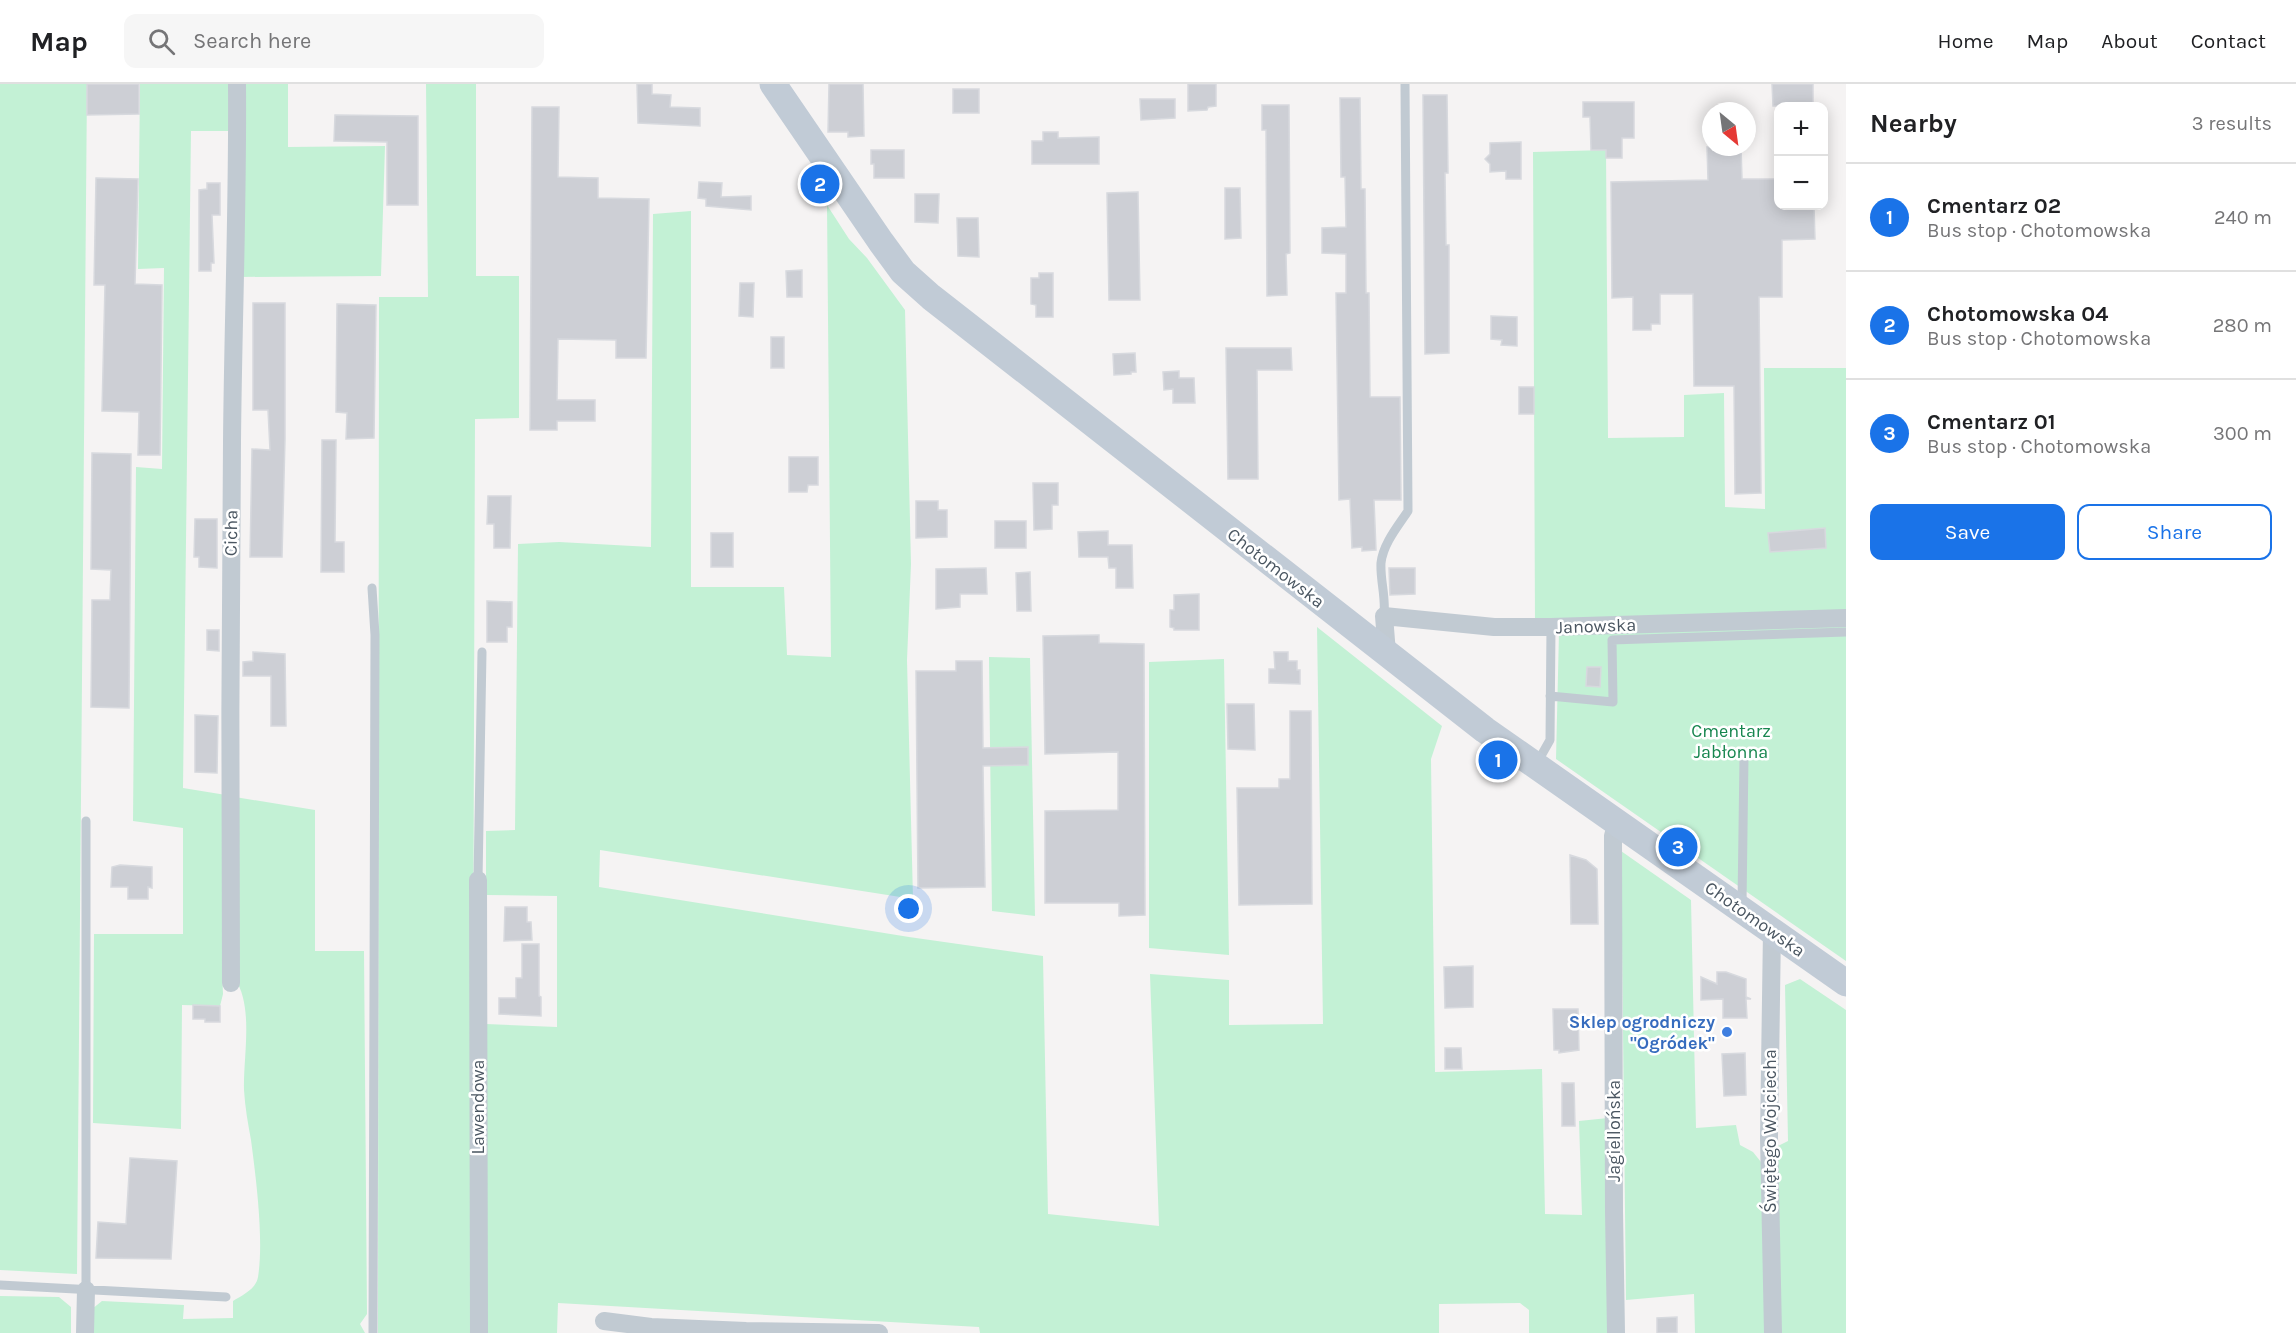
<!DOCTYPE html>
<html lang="en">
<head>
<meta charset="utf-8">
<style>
	body { margin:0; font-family:Karla,sans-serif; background:#f6f6f6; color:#202124 }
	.controls { position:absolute; right:18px; top:18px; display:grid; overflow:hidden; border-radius:12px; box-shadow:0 3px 15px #0003 }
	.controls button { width:54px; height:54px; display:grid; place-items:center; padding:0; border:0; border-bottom:2px solid #e0e0e0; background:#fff; color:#202124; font:30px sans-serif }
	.compass { position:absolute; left:1702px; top:18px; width:54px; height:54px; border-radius:50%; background:#fff; box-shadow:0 3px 15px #0003; rotate:151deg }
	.you { position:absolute; left:909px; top:825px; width:21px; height:21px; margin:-15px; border:4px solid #fff; border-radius:50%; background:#1a73e8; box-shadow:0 0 0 9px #1a73e833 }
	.badge { display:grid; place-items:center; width:39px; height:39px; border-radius:50%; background:#1a73e8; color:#fff; font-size:20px; font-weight:700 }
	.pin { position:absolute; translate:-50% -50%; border:3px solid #fff; box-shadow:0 2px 6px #0006 }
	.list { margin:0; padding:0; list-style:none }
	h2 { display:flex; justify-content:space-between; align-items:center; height:78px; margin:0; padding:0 24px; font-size:26px }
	h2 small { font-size:20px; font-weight:400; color:#757577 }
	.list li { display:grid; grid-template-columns:39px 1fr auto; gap:18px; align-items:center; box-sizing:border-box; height:108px; padding:0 24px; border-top:2px solid #e0e0e0 }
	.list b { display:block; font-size:22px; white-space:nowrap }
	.list p { margin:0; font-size:20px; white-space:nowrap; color:#757577 }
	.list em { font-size:20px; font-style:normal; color:#757577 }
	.actions { display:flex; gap:12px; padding:18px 24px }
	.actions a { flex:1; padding:14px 0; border:2px solid #1a73e8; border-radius:12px; text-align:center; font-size:21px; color:#1a73e8 }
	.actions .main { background:#1a73e8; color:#fff }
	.icon { flex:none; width:33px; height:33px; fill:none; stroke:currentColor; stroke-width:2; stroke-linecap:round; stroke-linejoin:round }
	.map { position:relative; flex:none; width:1846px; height:1249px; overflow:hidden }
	header { display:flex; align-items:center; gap:36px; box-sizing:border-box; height:84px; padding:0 30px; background:#fff; border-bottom:2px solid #e0e0e0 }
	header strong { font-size:28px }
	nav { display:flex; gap:33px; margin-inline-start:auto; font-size:21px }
	.search { width:420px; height:54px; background:#f6f6f6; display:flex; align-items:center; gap:15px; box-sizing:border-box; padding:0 21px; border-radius:12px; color:#757577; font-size:22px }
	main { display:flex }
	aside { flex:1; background:#fff }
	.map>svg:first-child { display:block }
	.green { fill:#c3f1d5 }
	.building { fill:#cdcfd5; stroke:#d7d9de; stroke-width:1.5 }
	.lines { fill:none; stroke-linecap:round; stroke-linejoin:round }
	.lane { stroke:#c1cad2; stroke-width:9 }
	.street { stroke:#c1cad2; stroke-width:18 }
	.secondary { stroke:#c1cbd6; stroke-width:27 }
	.shop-dot { fill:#3f7fe0; stroke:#fff; stroke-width:2 }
	.labels { text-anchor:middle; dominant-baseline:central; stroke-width:5; stroke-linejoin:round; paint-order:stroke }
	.street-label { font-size:18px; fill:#4a5661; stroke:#fff }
	.park-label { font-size:18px; fill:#17864f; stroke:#fff }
	.shop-label { font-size:18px; font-weight:bold; fill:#366cbe; stroke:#fff; text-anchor:end }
</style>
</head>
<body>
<header>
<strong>Map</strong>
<div class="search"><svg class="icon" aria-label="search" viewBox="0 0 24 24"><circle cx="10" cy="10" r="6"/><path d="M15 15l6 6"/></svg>Search here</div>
<nav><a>Home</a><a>Map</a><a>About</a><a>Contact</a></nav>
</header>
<main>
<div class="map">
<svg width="1846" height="1249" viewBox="0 0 1846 1249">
	<rect width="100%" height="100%" fill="#f5f3f3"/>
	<path class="green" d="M0,0H87L77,1190L0,1186Z
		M140,0H230V47H191L183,704L226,711L222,887L223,910L220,922L182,921L181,1045L93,1039L94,850H183V744L133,737L136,383L162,385L164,184L138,185Z
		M240,0H288V63L385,62L381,192L238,193Z
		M426,0H476V192H519V334L475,335L472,1249H378L379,213H428Z
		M1606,66L1608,354L1684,353V311L1724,309L1725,423L1765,425L1764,284H1846V527L1535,539L1533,68Z
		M827,121L849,155L867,174L905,226L911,480L907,576L913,815L600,766L599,803L909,853L1043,872L1048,1130L1159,1142L1150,890L1229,896V941L1323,940L1317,543L1442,642L1431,675L1435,988L1542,985L1545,1130L1582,1131L1579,1037L1608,1034V1249H1529V1226L1520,1219L1439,1220V1249H980L979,1243L558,1219L557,1249H485L486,940L557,943V812L486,811V747L515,746L518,460L559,458L651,463L653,130L691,127V503H784L787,571L831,573Z
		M1846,539V877L1556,675L1559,548Z
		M989,573L1030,574L1035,832L992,827Z
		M1224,575L1229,871L1149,864V578Z
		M235,713L315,726V867H364L367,1230L360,1240L365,1249H92V1225L102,1217L184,1221L183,1235L233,1234V1217C243,1211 256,1205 258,1193C264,1156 256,1094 251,1056C248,1040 245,1023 244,1006C243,973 254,923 235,895Z
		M1621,767L1691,816L1696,1044L1736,1041L1740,1061L1753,1068L1761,1078L1765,1249H1695L1694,1210L1626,1216Z
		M1800,895L1846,926V1249H1779L1772,1065L1788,1057L1785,901Z
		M0,1212L59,1213L71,1223V1249H0Z"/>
	<path class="building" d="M87,0H139V30L87,31Z
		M637,0H652V10L671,11L670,23L700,24V42L638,39Z
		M829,0H863L864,52L848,53V48H828Z
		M1188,0H1216V22L1208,23L1207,26L1188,27Z
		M1772,0H1813V22H1773Z
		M953,5H979V29H953Z
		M1423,11H1447L1448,89H1445L1446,161H1449V269L1425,270Z
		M1340,14H1360L1361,105H1365L1366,209H1369L1370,313H1400L1401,416H1374L1376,466L1362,467V463L1352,464L1350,415L1339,416L1336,209H1346V170L1322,169V144L1346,143L1345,93H1341Z
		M1140,15H1175V34L1141,36Z
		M1583,18H1634V54H1622V74H1606V66H1591L1590,33H1583Z
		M1262,21H1289L1290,169L1286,170L1287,211L1267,212L1266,46H1262Z
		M532,23H559L558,93L598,94V114L649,115L646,274H616V256L558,255L557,316H595V337H557V346H530Z
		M335,31L418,32V121H387V58L334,57Z
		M1043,48H1058V54L1099,53V80H1032V57H1043Z
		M1521,58V95H1506V87L1490,88V80L1485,75L1490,70V59Z
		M1707,63H1741L1742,95H1779V122H1814L1815,155L1782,156V213H1759L1761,409L1735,410L1734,302H1694L1693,210H1660V240H1651V246H1633V213L1612,214L1611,98L1708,96Z
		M871,66H904V94H874V80H871Z
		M96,94L138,95L135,200L162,201L160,371H138L139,328L102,327L105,201H94Z
		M699,98L722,99L721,113L751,112V126L706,122V115L698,114Z
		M207,99H220V131H212L214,179H211V187H199V106L207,105Z
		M1225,104H1240L1241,154L1225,155Z
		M1138,108L1140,216H1109L1107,109Z
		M915,110H939L938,139L915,138Z
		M957,134H978L979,173L958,172Z
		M802,186V213H787L786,187Z
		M1039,189H1053V233H1036V221L1031,220V194H1039Z
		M740,199H754L753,233L739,232Z
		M253,219H285V355L282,473H250L252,365L270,366L268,326H253Z
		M337,220L376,221L374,354L346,355L347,329L336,328Z
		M1491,232L1517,233V262L1501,261L1502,256L1491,255Z
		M771,253H784V284H771Z
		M1226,264H1291L1292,286H1257L1258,395H1228Z
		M1135,269L1136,288H1131V290L1114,291L1113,270Z
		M1179,287V294H1194L1195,319H1173V305L1164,306L1163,288Z
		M1519,303H1534V330H1519Z
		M322,356H336L335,458H344V488H321Z
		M92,369L131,370L129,624L91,623L92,516H110L111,486L91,485Z
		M789,373H818V401H808L807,408H789Z
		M1033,399H1058V421H1052V445L1034,446Z
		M488,412H511L510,464H494V440H487Z
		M916,417H938V426H947V453L916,454Z
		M195,435H217V484L199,483V473H194Z
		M995,437H1026V464H995Z
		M1825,444L1826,464L1770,468L1768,449Z
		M1108,447V461H1132L1133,504H1116V484H1109L1108,473H1079L1078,448Z
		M711,449H733V483H711Z
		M986,484L987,510H960V523L936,525V485Z
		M1389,484H1415V510L1390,511Z
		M1030,488L1031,527H1017L1016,489Z
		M1199,510V546H1174V544L1170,543V526H1174V511Z
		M487,517L512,518V543H507V558H487Z
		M207,546H219V567L207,566Z
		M1099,551V559L1144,560L1145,831L1119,832V819H1045V727L1118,726V668L1045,670L1043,552Z
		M253,568L285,570L286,642H271V592H243V578L253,577Z
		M1274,568H1288V577H1297V586H1300V600L1269,599V585H1275Z
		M956,577H982L983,664L1028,663V681L983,682L985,803L918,804L916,587H956Z
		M1587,583H1601L1600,603L1586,602Z
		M1227,620H1254L1255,666L1228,665Z
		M1290,627H1311L1312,820L1239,821L1237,704H1279V695H1290Z
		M195,631L218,632L217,689L195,688Z
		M1570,771L1586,776L1597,785L1598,840H1571Z
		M120,781L152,783V804L148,803V815H128V803H111L112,783Z
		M505,823H527V838H531L532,856L504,857Z
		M522,860H539V912L541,913V932L499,930V914H516V894H522Z
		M1473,882V923L1445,924L1444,883Z
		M1717,888H1726L1746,895V913L1751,915H1746L1747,934H1723V915L1701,916V893L1717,900Z
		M193,921L220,922V938H205V935H193Z
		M1553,925H1578L1579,966L1559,969V966H1554Z
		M1445,964H1461L1462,985H1445Z
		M1745,969L1746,1011L1724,1012L1722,970Z
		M1562,999H1574L1575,1042H1562Z
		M130,1074L177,1077L171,1175L96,1174L98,1138L126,1140Z
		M1677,1233V1249H1657V1234Z"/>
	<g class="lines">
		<path class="lane" d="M372,504L375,551L373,1249
			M1384,532C1386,512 1380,496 1381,479C1383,460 1398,442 1408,427L1405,0
			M1550,612L1613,618L1612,556L1846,548
			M1537,679L1550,656L1551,543
			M478,796L482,568
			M1742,820L1744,673
			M0,1201L226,1213
			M86,1206V737"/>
		<path class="street" d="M1387,569L1384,532L1494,543H1551L1846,534
			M478,796L479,1249
			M1772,846L1769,1053L1773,1249
			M231,899C230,719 230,538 232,358C233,239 238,120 237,0
			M604,1237L651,1243L746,1247L879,1249
			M85,1249L86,1206
			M1616,1249L1614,1127L1613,752L1617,738"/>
		<path class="secondary" d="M773,0L881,158L903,188L931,213L1485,646L1846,899"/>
	</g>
	<circle class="shop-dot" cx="1727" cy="948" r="6"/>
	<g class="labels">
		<g class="street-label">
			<text transform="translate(231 449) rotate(-89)">Cicha</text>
			<text transform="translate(1276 484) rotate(38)">Chotomowska</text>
			<text transform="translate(1596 542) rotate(-2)">Janowska</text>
			<text transform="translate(1755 835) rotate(35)">Chotomowska</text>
			<text transform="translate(478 1023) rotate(-90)">Lawendowa</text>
			<text transform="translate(1614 1047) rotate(-90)">Jagiellońska</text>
			<text transform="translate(1770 1047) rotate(-90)">Świętego Wojciecha</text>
		</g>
		<g class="park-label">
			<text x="1731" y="647">Cmentarz<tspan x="1731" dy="21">Jabłonna</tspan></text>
		</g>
		<g class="shop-label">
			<text x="1715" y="938">Sklep ogrodniczy<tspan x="1715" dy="21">"Ogródek"</tspan></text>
		</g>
	</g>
</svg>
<div class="controls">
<button>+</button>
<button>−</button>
</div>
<svg class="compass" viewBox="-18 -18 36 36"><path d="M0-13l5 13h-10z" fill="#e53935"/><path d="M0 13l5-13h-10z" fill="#757577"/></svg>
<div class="you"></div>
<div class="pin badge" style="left:1498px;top:676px">1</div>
<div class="pin badge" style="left:820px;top:100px">2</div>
<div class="pin badge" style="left:1678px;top:763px">3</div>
</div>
<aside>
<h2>Nearby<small>3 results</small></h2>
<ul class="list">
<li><span class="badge">1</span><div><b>Cmentarz 02</b><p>Bus stop · Chotomowska</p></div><em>240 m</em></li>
<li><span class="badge">2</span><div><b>Chotomowska 04</b><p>Bus stop · Chotomowska</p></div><em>280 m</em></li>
<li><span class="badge">3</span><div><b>Cmentarz 01</b><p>Bus stop · Chotomowska</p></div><em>300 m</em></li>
</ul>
<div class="actions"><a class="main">Save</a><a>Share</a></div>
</aside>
</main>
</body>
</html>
